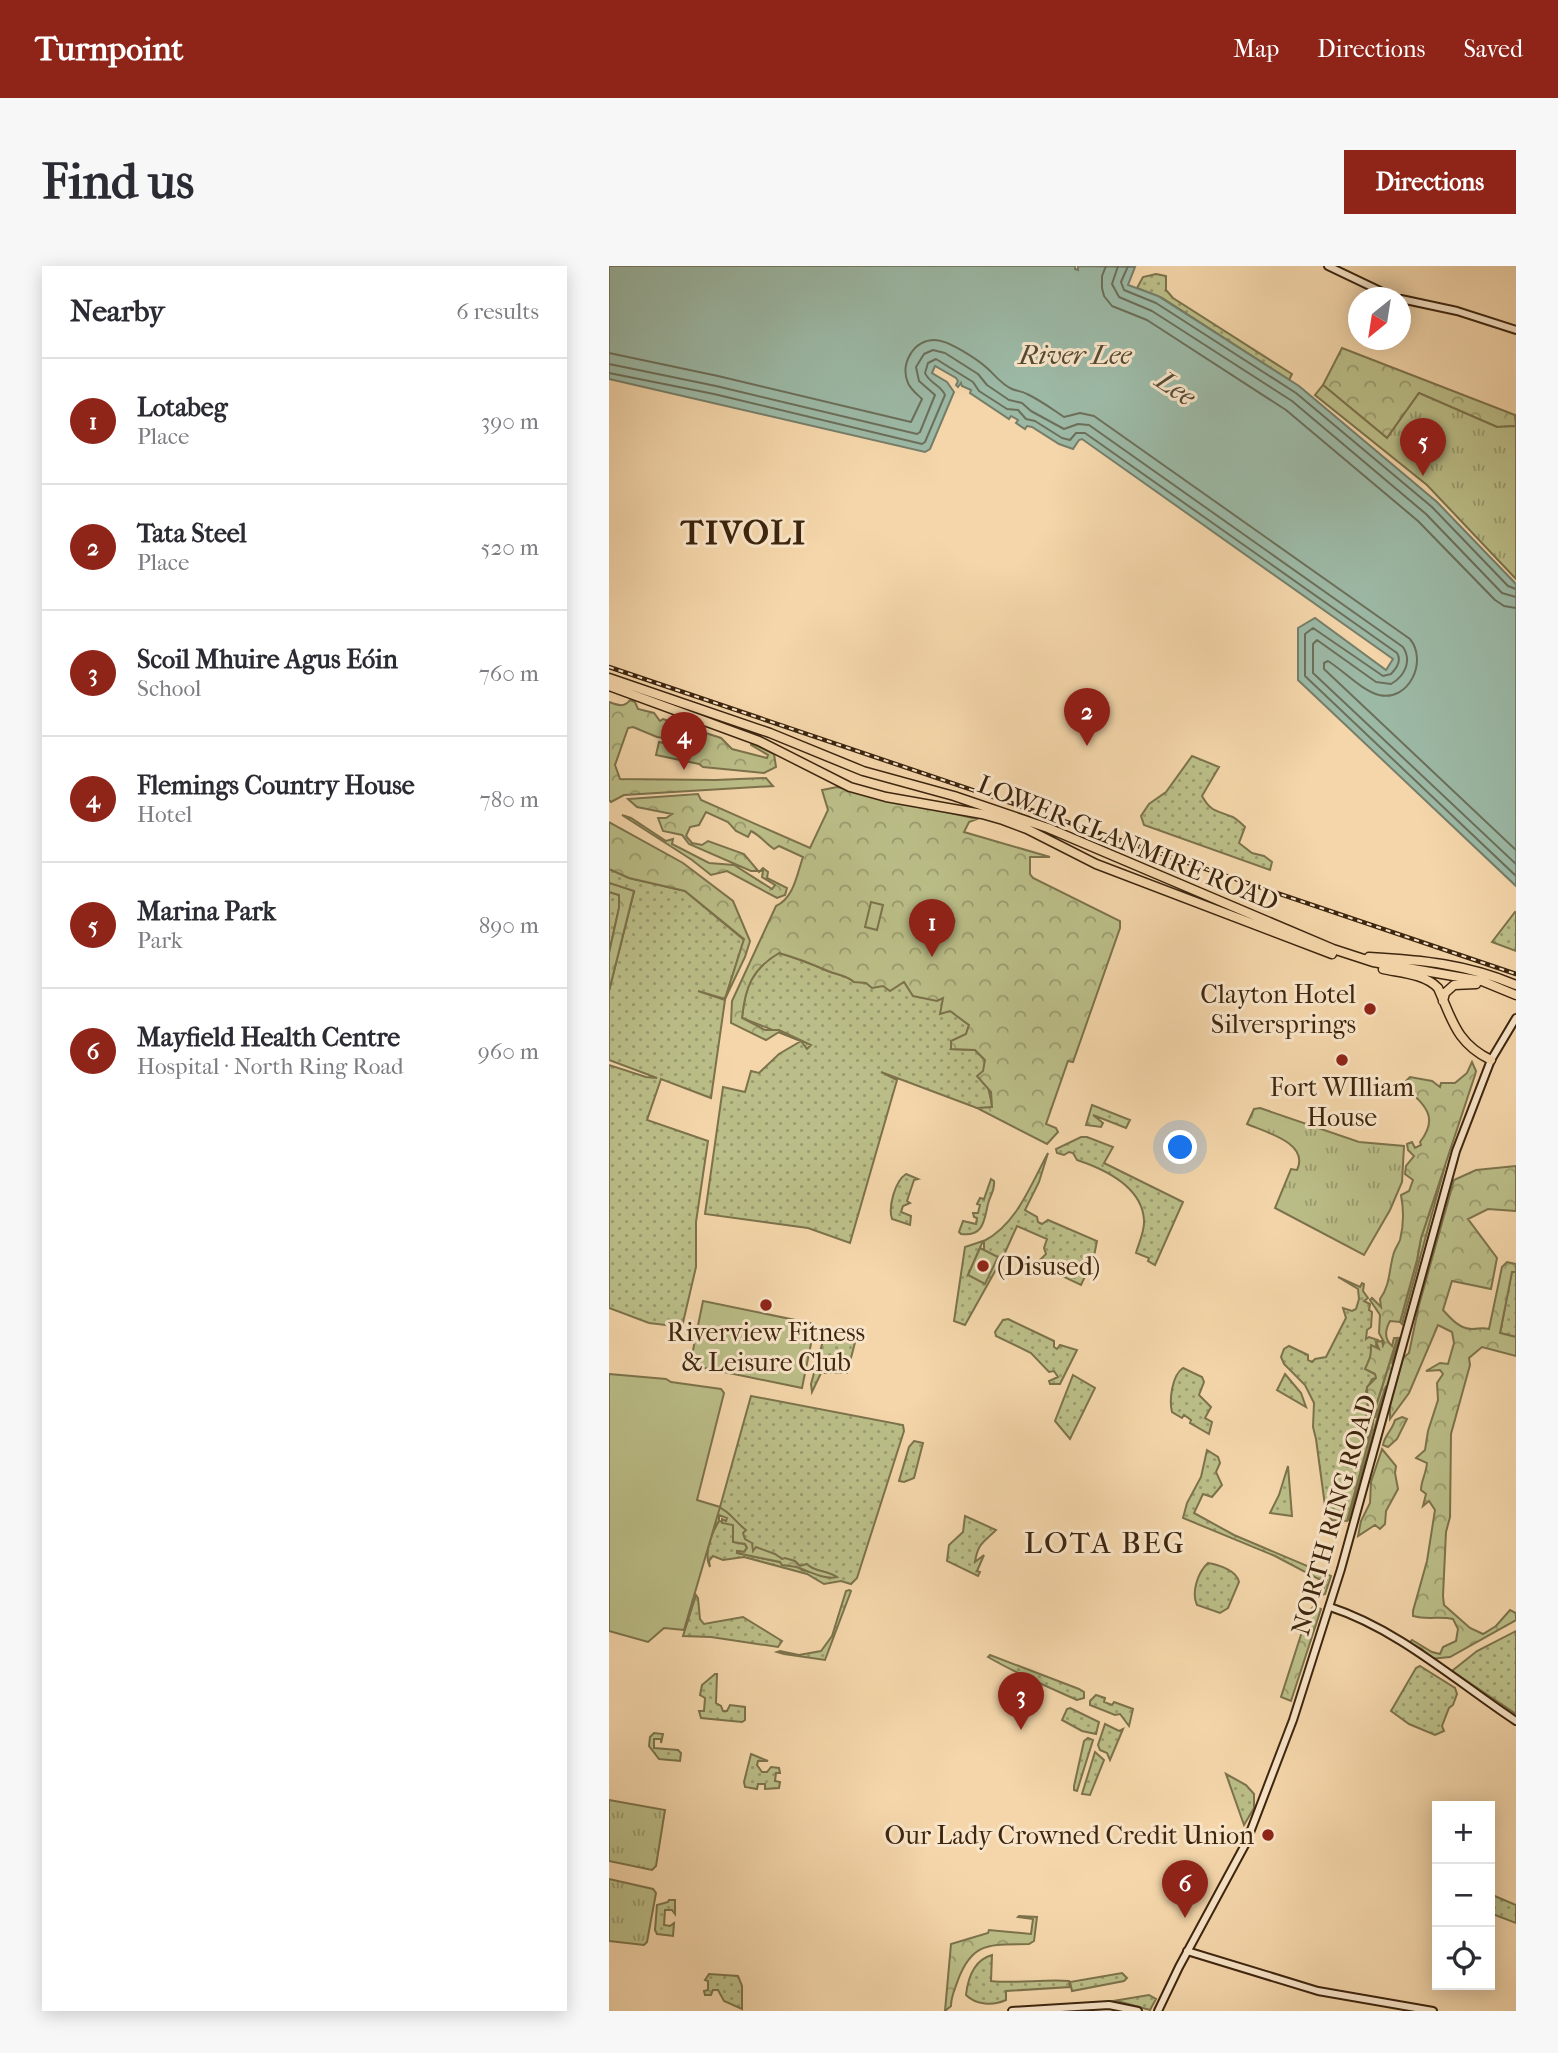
<!DOCTYPE html>
<html lang="en">
<head>
<meta charset="utf-8">
<style>
	body { margin:0; font-family:"IM FELL French Canon",serif; background:#f7f7f7; color:#2b2b33 }
	.controls { position:absolute; right:21px; bottom:21px; display:grid; overflow:hidden; border-radius:0px; box-shadow:0 4px 18px #0003 }
	.controls button { width:63px; height:63px; display:grid; place-items:center; padding:0; border:0; border-bottom:2px solid #e1e1e2; background:#fff; color:#2b2b33; font:35px sans-serif }
	.compass { position:absolute; left:739px; top:21px; width:63px; height:63px; border-radius:50%; background:#fff; box-shadow:0 4px 18px #0003; rotate:210deg }
	.you { position:absolute; left:572px; top:882px; width:24px; height:24px; margin:-18px; border:5px solid #fff; border-radius:50%; background:#1a73e8; box-shadow:0 0 0 10px #1a73e833 }
	.badge { display:grid; place-items:center; width:46px; height:46px; border-radius:50%; background:#8f2418; color:#fff; font-size:23px; font-weight:700 }
	.pin { position:absolute; translate:-50% -58px; filter:drop-shadow(0 2px 4px #0008) }
	.pin::after { content:''; position:absolute; top:37px; width:24px; height:21px; background:inherit; clip-path:polygon(0 0,100% 0,50% 100%) }
	.list { margin:0; padding:0; list-style:none }
	h2 { display:flex; justify-content:space-between; align-items:center; height:91px; margin:0; padding:0 28px; font-size:30px }
	h2 small { font-size:23px; font-weight:400; color:#7c7c81 }
	.list li { display:grid; grid-template-columns:46px 1fr auto; gap:21px; align-items:center; box-sizing:border-box; height:126px; padding:0 28px; border-top:2px solid #e1e1e2 }
	.list b { display:block; font-size:26px; white-space:nowrap }
	.list p { margin:0; font-size:23px; white-space:nowrap; color:#7c7c81 }
	.list em { font-size:23px; font-style:normal; color:#7c7c81 }
	.icon { flex:none; width:38px; height:38px; fill:none; stroke:currentColor; stroke-width:2; stroke-linecap:round; stroke-linejoin:round }
	.map { position:relative; flex:none; width:907px; height:1745px; overflow:hidden; border-radius:0px }
	header { display:flex; align-items:center; gap:42px; box-sizing:border-box; height:98px; padding:0 35px; background:#8f2418; color:#fff }
	header strong { font-size:33px }
	nav { display:flex; gap:38px; margin-inline-start:auto; font-size:24px }
	.intro { display:flex; align-items:center; justify-content:space-between; box-sizing:border-box; height:168px; padding:0 42px }
	h1 { margin:0; font-size:49px }
	.button { padding:18px 32px; border-radius:0px; background:#8f2418; color:#fff; font-size:24px; font-weight:700 }
	main { display:flex; gap:42px; padding:0 42px }
	aside { flex:1; background:#fff; border-radius:0px; box-shadow:0 4px 18px #0003 }
	.map>svg:first-child { display:block }
	.grass { fill:url(#grass-dots); stroke:#7c724b; stroke-width:2; fill-rule:evenodd }
	.forest { fill:url(#forest-crowns); stroke:#7c724b; stroke-width:2 }
	.park { fill:url(#park-tufts); stroke:#7c724b; stroke-width:2 }
	.pitch { fill:#bbbe88; stroke:#7c724b; stroke-width:2 }
	.water { fill:#9cb9a6; stroke:#767e69; stroke-width:2 }
	.lines { fill:none; stroke-linecap:round; stroke-linejoin:round }
	.shore { stroke:#6c6f5a; stroke-width:2 }
	.secondary-casing { stroke:#3d250e; stroke-width:10 }
	.highway-casing { stroke:#3d250e; stroke-width:11 }
	.secondary { stroke:#f8e4c8; stroke-width:6 }
	.highway { stroke:#f4d6aa; stroke-width:8 }
	.rail-casing { stroke:#3d250e; stroke-width:4.5 }
	.rail { stroke:#f8e4c8; stroke-width:2; stroke-dasharray:5; stroke-linecap:butt }
	.poi-dot { fill:#8f2418; stroke:#f8e4c8; stroke-width:2.5 }
	.labels { text-anchor:middle; dominant-baseline:central; stroke-width:6; stroke-linejoin:round; paint-order:stroke }
	.street-label { font-size:26px; fill:#3d250e; stroke:#f8e4c8 }
	.poi-label { font-size:26px; fill:#3d250e; stroke:#f8e4c8; text-anchor:end }
	.water-label { font-size:28px; font-style:italic; fill:#554a34; stroke:#f8e4c8 }
	.quarter-label { font-size:30px; letter-spacing:2px; fill:#3d250e; stroke:#f8e4c8 }
	.district-label { font-size:33px; font-weight:bold; letter-spacing:2px; fill:#3d250e; stroke:#f8e4c8 }
</style>
</head>
<body>
<header>
<strong>Turnpoint</strong>
<nav><a>Map</a><a>Directions</a><a>Saved</a></nav>
</header>
<div class="intro"><h1>Find us</h1><a class="button">Directions</a></div>
<main>
<aside>
<h2>Nearby<small>6 results</small></h2>
<ul class="list">
<li><span class="badge">1</span><div><b>Lotabeg</b><p>Place</p></div><em>390 m</em></li>
<li><span class="badge">2</span><div><b>Tata Steel</b><p>Place</p></div><em>520 m</em></li>
<li><span class="badge">3</span><div><b>Scoil Mhuire Agus Eóin</b><p>School</p></div><em>760 m</em></li>
<li><span class="badge">4</span><div><b>Flemings Country House</b><p>Hotel</p></div><em>780 m</em></li>
<li><span class="badge">5</span><div><b>Marina Park</b><p>Park</p></div><em>890 m</em></li>
<li><span class="badge">6</span><div><b>Mayfield Health Centre</b><p>Hospital · North Ring Road</p></div><em>960 m</em></li>
</ul>
</aside>
<div class="map">
<svg width="907" height="1745" viewBox="0 0 907 1745">
	<defs>
		<pattern id="grass-dots" width="8" height="8" patternUnits="userSpaceOnUse" patternTransform="scale(1.75)"><rect width="8" height="8" fill="#bbbe88"/><path d="M2 2h.1M6 6h.1" fill="none" stroke="#999a6e" stroke-width="1.8" stroke-linecap="round"/></pattern>
		<pattern id="forest-crowns" width="20" height="18" patternUnits="userSpaceOnUse" patternTransform="scale(1.75)"><rect width="20" height="18" fill="#bbbe88"/><path d="M2 6a3 3 0 1 1 6 0M12 15a3 3 0 1 1 6 0" fill="none" stroke="#999a6e"/></pattern>
		<pattern id="park-tufts" width="24" height="20" patternUnits="userSpaceOnUse" patternTransform="scale(1.75)"><rect width="24" height="20" fill="#bbbe88"/><path d="M3 7l-1-3M5 7V3M7 7l1-3M15 17l-1-3M17 17v-4M19 17l1-3" fill="none" stroke="#999a6e"/></pattern>
	</defs>
	<rect width="100%" height="100%" fill="#f4d6aa"/>
	<filter id="stains"><feTurbulence type="fractalNoise" baseFrequency=".00286" numOctaves="4"/><feColorMatrix values="0 0 0 0 .2 0 0 0 0 .09 0 0 0 0 .02 0 0 0 .5 -.17"/></filter>
	<radialGradient id="worn" r=".72"><stop offset=".6" stop-color="#630" stop-opacity="0"/><stop offset="1" stop-color="#630" stop-opacity=".3"/></radialGradient>
	<path class="grass" d="M547,8L557,10V24L564,32L683,108L680,114L553,32L528,22L534,11Z
		M583,490L610,501L593,530C602,546 607,544 621,550C626,551 632,557 636,561L630,577L643,587L655,590L663,596L661,604L535,559L532,550L540,538L557,526Z
		M0,603L20,612L76,625L135,674L116,733L89,725L116,734L102,832L52,813L38,854L99,875L87,956V1001L73,1061L40,1057L0,1042V799L37,811L48,812L0,794V725L25,626L0,617Z
		M0,626L10,629V642L0,687Z
		M906,646L907,647V685L883,676Z
		M170,687C188,692 203,698 219,705C229,709 238,709 245,716H295L334,732L341,744L360,759L357,768L342,783L366,784L376,794C373,810 382,825 383,842H368L272,806L288,814L241,977L199,962L96,948L114,821L136,826L142,805L150,807L170,788L192,775L133,752C136,721 143,703 170,687Z
		M483,839L521,854L517,862L484,849L494,857L492,861L477,859Z
		M472,871H478L504,881L495,897L574,936L546,999L539,995L540,992L527,987C530,976 536,965 535,954C533,921 495,903 468,894L464,887L460,886L455,889L448,887L447,883Z
		M439,887L430,916L416,944L428,951L429,956L433,958L439,954L488,975L485,990L479,992L476,999L479,1004L472,1019L432,1000L430,995L437,988L435,982L438,973L408,960L394,991L356,1059L345,1055L356,981L374,975L359,1009L388,992L375,984V975C408,958 422,918 439,887Z
		M836,900L793,1058L791,1056L808,994L812,972Z
		M297,908L309,913L305,914L298,935L301,937L294,940L292,946L302,950L301,959L283,953C279,941 286,915 297,908Z
		M382,913L385,915C386,925 381,929 379,938C375,954 375,971 352,968L350,966L354,955L367,958L368,952L365,951L364,947H369L371,939L368,938L371,932L375,933Z
		M903,1005L907,1006V1071L891,1067Z
		M729,1011L751,1021L753,1017L755,1018L754,1025L759,1032L755,1035L761,1038L760,1044L763,1046L762,1061L758,1064L757,1073L760,1071L769,1074L767,1079L770,1084L763,1080L764,1086L760,1105L767,1108V1112L763,1113L757,1125L759,1135L755,1169L757,1175L763,1163L738,1255L723,1254L717,1247L707,1173L704,1161L705,1137L696,1119L675,1098L672,1091L675,1083L680,1080L699,1089V1094L703,1096L706,1093L717,1091L737,1052L734,1042L743,1045L747,1043L750,1033L749,1023Z
		M399,1053L445,1075V1081L448,1083L451,1079L468,1084L451,1118H441L440,1115L449,1111L445,1105L440,1106L422,1087L387,1070L386,1066L394,1054Z
		M218,1060L221,1062V1066L225,1067L230,1061L245,1064L248,1069L238,1107H212L203,1126L202,1118Z
		M789,1071L783,1098L791,1071L787,1094L740,1255L777,1120L766,1152L767,1140Z
		M574,1102L593,1111L595,1116L590,1129L602,1141L596,1152L603,1156L600,1168L581,1157L582,1154L575,1149L573,1152L563,1146C560,1134 563,1109 574,1102Z
		M676,1108L692,1127L697,1141L668,1124Z
		M464,1109L486,1122L461,1173L446,1155Z
		M142,1130L294,1159L295,1165L248,1312L242,1318L232,1315L215,1318L198,1308L135,1291L114,1294L104,1290L100,1295L101,1301C94,1288 103,1266 110,1255L123,1258L111,1241ZM126,1266L142,1283L224,1311L193,1304L189,1300L174,1299L171,1296L128,1287L129,1285L135,1286L138,1282L136,1278L124,1276Z
		M305,1175L314,1177L305,1212L295,1216L290,1215L300,1181Z
		M598,1184L609,1191L611,1197L607,1206L613,1219L603,1231L594,1228L585,1247L625,1269L722,1310L716,1328L712,1329L717,1315L715,1316L666,1290L574,1252L578,1237L592,1211Z
		M679,1200L683,1250L661,1247L670,1229Z
		M356,1250L387,1264C374,1277 369,1277 366,1296L375,1289L368,1305L371,1306L369,1310L338,1295L340,1279L354,1266Z
		M599,1297C611,1299 628,1305 630,1316L619,1342L611,1347L588,1339C582,1326 589,1306 599,1297Z
		M240,1324L242,1325L216,1394L175,1388L168,1386L171,1385L190,1389L212,1385L223,1370L237,1325Z
		M87,1329L89,1332L91,1353L95,1358L134,1351L173,1375L169,1381L102,1371L74,1370Z
		M907,1365V1448L843,1405L868,1385Z
		M381,1389L470,1423L475,1426V1432L468,1434C437,1420 408,1408 379,1391Z
		M811,1400L846,1422L848,1428L844,1439L840,1442L833,1460L835,1465L826,1469L800,1458L782,1445L807,1402Z
		M106,1408H108L107,1437L112,1440L114,1445H118L121,1439L136,1441V1454L133,1456L92,1452L90,1445H95L96,1432L91,1429L93,1419Z
		M487,1429L496,1432L495,1436L503,1439L505,1436L524,1443L520,1460L511,1448L506,1449L481,1439V1435Z
		M461,1442L490,1456L487,1468L473,1465L453,1454L458,1443Z
		M496,1458L510,1465L514,1463L501,1494L498,1487L491,1484L489,1479Z
		M45,1467L54,1468L52,1477V1473H45V1482L69,1484L72,1487L71,1495L50,1493L40,1480L41,1471Z
		M479,1472L484,1474L468,1525L465,1524V1520L475,1475Z
		M486,1486L495,1494L481,1529L473,1528Z
		M142,1488L159,1495H149L148,1499L153,1506H158L162,1501L170,1502L171,1507H167L166,1515L171,1516L170,1522L156,1523V1518H149L148,1523L136,1521L135,1516Z
		M617,1508L637,1519L645,1528V1542L635,1559Z
		M881,1628L907,1639V1657L881,1647Z
		M60,1634H66V1648L63,1644H56L55,1659L61,1660L65,1657L64,1670L48,1668L46,1664L48,1639L59,1636Z
		M383,1689L382,1715C408,1718 434,1713 460,1715L461,1721L397,1725V1734C384,1740 367,1739 357,1729C359,1711 365,1694 383,1689Z
		M513,1707L518,1712L515,1715L463,1725L461,1716Z
		M100,1708L129,1710L133,1720V1743L115,1735L109,1724H104L102,1729H96L95,1725L99,1724V1715L96,1714Z
		M540,1729L547,1733L541,1744L512,1736H498Z"/>
	<path class="forest" d="M733,82L906,149L907,160L888,161L810,127L778,172L714,119Z
		M21,434L26,436L29,443L45,447L51,455L54,453L112,472L123,483L158,492L159,489L142,479V477L165,488L167,501L155,507L94,501L90,498L47,489L50,476L65,479L72,475L48,471L24,461L19,462L6,499L11,513L106,514L157,512L164,520L15,529L2,536L0,534V436C8,439 15,442 21,434Z
		M228,521L368,553L360,556L355,566L441,591H421V608L424,612L511,655V662L464,796L459,795L437,858L447,862L449,866L438,878L368,842L383,841L382,826L368,810L374,805L376,794L366,784L342,783V775L357,768L360,759L341,745L331,748L334,732L328,735L304,730L295,716L281,725L274,720L263,722L257,717L245,716C238,709 228,709 219,705C203,698 188,692 170,687C143,703 136,721 133,752L156,764H170L202,779L198,783L192,775L170,766L157,774L122,757L123,735L167,640C185,632 188,608 194,591L170,580L165,583C156,577 152,570 142,565L139,571L127,565L119,556L97,546L90,559L81,561L77,570L83,577L93,579L99,575L135,588L150,606L154,602L159,606L158,612L178,622L176,629L168,632L118,605L102,609L83,594L13,549L22,552L57,575L64,573L63,578L100,597L125,599L163,623L166,619L153,611L154,605H142L80,578L73,569L54,565L49,552H57L63,548L28,541L19,533L89,528L92,534L201,582L219,544L213,524Z
		M0,556L74,597L124,635L141,675L136,691L116,733L135,673L76,625L20,612L0,603Z
		M0,617L25,625L0,725V687L10,642V629L0,626Z
		M863,796L867,805L866,809L812,972L808,994L791,1056L781,1055C776,1064 775,1073 783,1080L785,1072H788L787,1076L767,1140L763,1163L756,1177L757,1147L759,1143L758,1121L767,1112L766,1108L756,1103C761,1092 762,1091 762,1079L770,1083L767,1076L773,1075L774,1079L775,1076L770,1067L771,1049L761,1034L763,1032L772,1041L771,1033C781,1020 780,1004 784,990C785,984 789,979 791,974C795,959 795,945 792,929L800,925L804,914L796,908L797,900L805,890L799,884L798,878L803,876L806,882L812,879L811,876C830,852 817,840 797,822V815L801,811L823,815L831,821L832,817H846L858,807Z
		M907,900V945L879,943L859,953L888,992L882,1023L843,1015L834,1044C842,1053 851,1063 863,1063C870,1063 873,1061 880,1063L893,1001L898,996L907,998V1006H903L891,1067L907,1071V1090L873,1081L860,1092L861,1099L842,1168L841,1251L837,1266L834,1330L835,1339L861,1362L874,1368L887,1360L901,1344L907,1347V1354L841,1391L821,1393L813,1383L800,1377L803,1374L823,1386L831,1388L834,1381L847,1375L849,1363L844,1353C831,1350 817,1354 804,1350V1345L818,1295L826,1244L820,1235L814,1240L817,1228L812,1224C812,1215 817,1208 818,1197L807,1192L816,1184L819,1165L829,1134L828,1117L834,1108L831,1104L817,1105L831,1097L839,1098L845,1077L843,1066L829,1059L800,1127L781,1153V1139L794,1092L800,1087L810,1039L845,914L867,904Z
		M793,1151L798,1153L788,1173L779,1181L774,1179C776,1168 783,1165 786,1154Z
		M773,1183L787,1200L786,1207L789,1223L777,1245L776,1258L771,1263L766,1259L749,1270L752,1255L761,1237L762,1216Z
		M107,1240C120,1244 126,1256 137,1264L134,1267L136,1273L143,1277L144,1285L147,1281L166,1288L173,1293L176,1292L186,1295L191,1300L198,1298C205,1306 218,1304 228,1311C216,1314 202,1306 190,1302C186,1300 179,1300 173,1299L171,1296L128,1287V1285L135,1286L138,1282L136,1278L124,1276V1259L113,1257V1253L117,1255L118,1252L110,1249V1255L106,1260L103,1254Z
		M705,1340L712,1343L682,1435L672,1431L699,1347Z
		M410,1650L428,1651L425,1675L420,1678C383,1679 364,1674 349,1714C346,1723 342,1730 342,1740L336,1745L342,1678L379,1667L380,1664L422,1668L424,1653L409,1651Z"/>
	<path class="park" d="M714,119L778,172L810,127L888,161L907,160V313L818,219L706,129Z
		M651,842L750,876L795,880L793,916L781,944L755,989L666,942L682,903L688,904C701,877 656,866 638,858L645,843Z
		M0,1534L56,1544L47,1600L43,1604L0,1595Z
		M0,1613L44,1623L47,1627L38,1676L35,1679L0,1675Z"/>
	<path class="pitch" d="M262,636L274,639L268,664L256,661Z
		M371,982L389,991L376,1018L359,1009Z
		M94,1035L206,1058L193,1122L81,1099Z
		M0,1108L57,1113L62,1116L112,1123L115,1127L88,1234L111,1241L75,1364L55,1362L39,1376L0,1365Z"/>
	<path class="water" d="M0,0H466V3L469,4V0L526,1L519,19L549,30L690,120L828,236L907,318V620L689,414V362L706,352L777,404L784,393L473,173L470,174L464,183L450,178L423,161L418,160L416,163L407,157L409,154L402,150L400,153L361,127L362,124L353,120L352,117L349,121L347,119L349,115L347,112L326,100L323,107L338,116L345,126L321,183L316,186L0,113Z"/>
	<g class="lines">
		<path class="shore" d="M497,0L493,10V22L495,30L503,40L538,54L677,144L809,255L886,334L895,340L907,342
			M509,0L503,18L510,31L543,45L683,135L817,248L893,327L907,331
			M519,0L512,16L515,24L547,37L687,127L823,241L899,320L907,323
			M0,87L109,110L302,156L313,133C308,128 302,124 299,117C291,98 304,74 326,74C339,74 368,93 378,102C386,109 392,118 403,123C407,125 413,125 418,128C431,134 443,143 455,151L471,147L485,150L801,373C819,395 800,436 770,429C752,424 735,405 719,395L715,397V403L907,584
			M0,98L107,120L308,168L311,166L326,129L310,115L307,101L315,88L324,84L336,87L369,108L378,119L400,134L413,137L422,145L455,163L469,158L480,159L794,381C803,395 796,410 782,418L767,416L708,374L704,378V407L907,598
			M0,107L105,128L313,178L316,176L336,129C332,119 320,117 316,107L319,97L327,93L364,116L370,125L398,143L409,144L417,153L426,155L453,172L461,174L467,167H476L788,387C793,395 788,402 782,408L774,410L704,362L696,368V410L907,610"/>
		<g class="secondary-casing">
			<path id="secondary" d="M719,0L786,32
				M792,33L848,45L907,64
				M721,1341C789,1363 848,1416 907,1455
				M578,1685L709,1725L824,1745
				M403,1745L500,1739L529,1745
				M549,1745L570,1701L637,1577L684,1454L732,1303L847,885L882,794L907,752"/>
		</g>
		<g class="highway-casing">
			<path id="highway" d="M0,412L161,467L254,505L345,530L439,562L724,683L764,696L873,715L907,729
				M0,420L150,475L241,521L277,531L373,548L394,554L418,563L487,598L723,688
				M760,691C813,694 857,698 907,719
				M774,703C792,707 816,708 829,722C843,753 847,777 882,794
				M834,735L836,727L845,719L867,718"/>
		</g>
		<use href="#secondary" class="secondary"/>
		<use href="#highway" class="highway"/>
		<g class="rail-casing">
			<path id="rail" d="M0,401L907,708"/>
		</g>
		<use href="#rail" class="rail"/>
	</g>
	<g class="poi-dot">
		<circle cx="761" cy="743" r="7"/>
		<circle cx="733" cy="794" r="7"/>
		<circle cx="374" cy="1000" r="7"/>
		<circle cx="157" cy="1039" r="7"/>
		<circle cx="659" cy="1569" r="7"/>
	</g>
	<g class="labels">
		<g class="street-label">
			<text transform="translate(519 577) rotate(22)">LOWER GLANMIRE ROAD</text>
			<text transform="translate(725 1249) rotate(-74)">NORTH RING ROAD</text>
		</g>
		<g class="poi-label">
			<text x="747" y="728">Clayton Hotel<tspan x="747" dy="30">Silversprings</tspan></text>
			<text x="733" y="821" text-anchor="middle">Fort WIlliam<tspan x="733" dy="30">House</tspan></text>
			<text x="388" y="1000" text-anchor="start">(Disused)</text>
			<text x="157" y="1066" text-anchor="middle">Riverview Fitness<tspan x="157" dy="30">&amp; Leisure Club</tspan></text>
			<text x="645" y="1569">Our Lady Crowned Credit Union</text>
		</g>
		<g class="water-label">
			<text x="466" y="88">River Lee</text>
			<text transform="translate(567 122) rotate(34)">Lee</text>
		</g>
		<g class="quarter-label">
			<text x="496" y="1277">LOTA BEG</text>
		</g>
		<g class="district-label">
			<text x="135" y="267">TIVOLI</text>
		</g>
	</g>
	<rect width="100%" height="100%" filter="url(#stains)"/>
	<rect width="100%" height="100%" fill="url(#worn)"/>
</svg>
<div class="controls">
<button>+</button>
<button>−</button>
<button><svg class="icon" aria-label="locate" viewBox="0 0 24 24"><circle cx="12" cy="12" r="6"/><path d="M12 2v4M12 18v4M2 12h4M18 12h4"/></svg></button>
</div>
<svg class="compass" viewBox="-18 -18 36 36"><path d="M0-13l5 13h-10z" fill="#e53935"/><path d="M0 13l5-13h-10z" fill="#7c7c81"/></svg>
<div class="you"></div>
<div class="pin badge" style="left:323px;top:691px">1</div>
<div class="pin badge" style="left:478px;top:480px">2</div>
<div class="pin badge" style="left:412px;top:1464px">3</div>
<div class="pin badge" style="left:75px;top:504px">4</div>
<div class="pin badge" style="left:814px;top:210px">5</div>
<div class="pin badge" style="left:576px;top:1652px">6</div>
</div>
</main>
</body>
</html>
